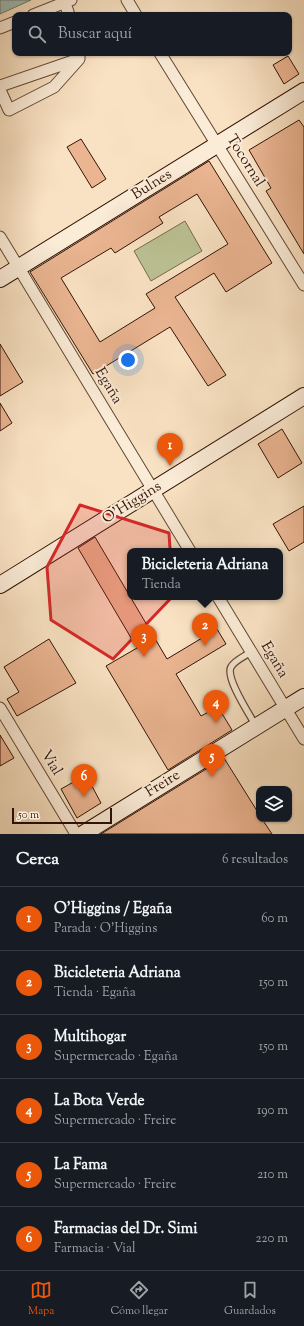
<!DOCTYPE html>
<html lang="es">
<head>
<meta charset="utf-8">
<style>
	body { margin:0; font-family:"Sorts Mill Goudy",serif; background:#20242c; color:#f1f3f6 }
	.controls { position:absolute; right:12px; bottom:12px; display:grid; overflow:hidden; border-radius:8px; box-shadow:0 1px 3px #0004 }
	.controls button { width:36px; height:36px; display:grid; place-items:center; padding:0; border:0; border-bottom:1px solid #363941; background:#171b24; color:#f1f3f6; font:20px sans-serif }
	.scale { position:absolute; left:12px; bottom:10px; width:100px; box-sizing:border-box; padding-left:4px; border:2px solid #321406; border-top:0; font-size:11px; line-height:14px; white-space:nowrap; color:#321406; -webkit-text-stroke:3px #fbecd8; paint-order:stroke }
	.you { position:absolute; left:128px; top:360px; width:14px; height:14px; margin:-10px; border:3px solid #fff; border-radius:50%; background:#1a73e8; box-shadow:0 0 0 6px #1a73e833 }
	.badge { display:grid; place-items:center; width:26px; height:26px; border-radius:50%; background:#ea580c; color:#fff; font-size:13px; font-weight:700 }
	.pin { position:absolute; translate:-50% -33px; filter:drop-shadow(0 1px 2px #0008) }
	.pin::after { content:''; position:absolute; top:21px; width:14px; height:12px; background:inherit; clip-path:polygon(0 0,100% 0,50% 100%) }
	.popup { position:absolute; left:127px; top:548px; width:156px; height:52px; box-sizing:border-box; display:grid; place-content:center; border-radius:8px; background:#171b24; filter:drop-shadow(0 1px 3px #0005); font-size:13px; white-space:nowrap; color:#9ea1a6 }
	.popup b { font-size:15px; color:#f1f3f6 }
	.popup::after { content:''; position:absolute; left:50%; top:100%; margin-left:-8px; border:8px solid transparent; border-top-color:#171b24 }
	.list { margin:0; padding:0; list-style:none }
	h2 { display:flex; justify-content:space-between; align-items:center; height:52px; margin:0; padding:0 16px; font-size:17px }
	h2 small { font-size:13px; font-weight:400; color:#9ea1a6 }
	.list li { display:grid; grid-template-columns:26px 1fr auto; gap:12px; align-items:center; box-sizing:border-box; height:64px; padding:0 16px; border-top:1px solid #363941 }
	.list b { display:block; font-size:15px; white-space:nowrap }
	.list p { margin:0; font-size:13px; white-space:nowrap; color:#9ea1a6 }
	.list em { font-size:13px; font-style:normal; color:#9ea1a6 }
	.icon { flex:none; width:22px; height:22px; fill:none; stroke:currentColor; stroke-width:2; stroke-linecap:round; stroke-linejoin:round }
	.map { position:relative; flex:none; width:304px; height:834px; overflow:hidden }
	.search { position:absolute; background:#171b24; box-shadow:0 1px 3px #0004; left:12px; right:12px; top:12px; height:44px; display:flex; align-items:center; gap:10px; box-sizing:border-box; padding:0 14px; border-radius:8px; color:#9ea1a6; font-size:15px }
	.sheet { height:436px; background:#171b24 }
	nav { display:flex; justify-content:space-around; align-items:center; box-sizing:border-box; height:56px; border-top:1px solid #363941; background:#171b24; font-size:11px; color:#9ea1a6 }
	nav a { display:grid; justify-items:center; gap:2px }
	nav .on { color:#ea580c }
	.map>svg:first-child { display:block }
	.green { fill:#bcc395; stroke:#776c4e }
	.water { fill:#9ebdb6; stroke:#737970 }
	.building { fill:#ebb592; stroke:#321406; fill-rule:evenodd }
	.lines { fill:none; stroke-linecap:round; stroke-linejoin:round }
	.lane-casing { stroke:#644835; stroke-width:8 }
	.street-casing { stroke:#644835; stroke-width:13 }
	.secondary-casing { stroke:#321406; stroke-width:18 }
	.lane { stroke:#fbecd8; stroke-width:5.5 }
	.street { stroke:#fbecd8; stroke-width:11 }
	.secondary { stroke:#fbecd8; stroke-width:16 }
	.marked { fill:#d62828; fill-opacity:0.2; stroke:#d62828; stroke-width:3; stroke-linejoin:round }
	.labels { text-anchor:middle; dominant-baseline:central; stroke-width:4; stroke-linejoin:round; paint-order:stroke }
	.street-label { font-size:15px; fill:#321406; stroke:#fbecd8 }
</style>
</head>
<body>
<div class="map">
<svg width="304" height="834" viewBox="0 0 304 834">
	<rect width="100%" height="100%" fill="#f9e2c3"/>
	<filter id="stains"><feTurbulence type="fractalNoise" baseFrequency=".005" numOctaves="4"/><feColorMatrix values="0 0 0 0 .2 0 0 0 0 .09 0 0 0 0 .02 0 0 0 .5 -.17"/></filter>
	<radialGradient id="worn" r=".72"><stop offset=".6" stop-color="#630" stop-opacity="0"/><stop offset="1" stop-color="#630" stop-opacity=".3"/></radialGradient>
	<path class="green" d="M185,221L202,251L151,281L134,251Z"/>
	<path class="water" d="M0,0H31L0,14Z"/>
	<path class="building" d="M288,56L299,74L284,84L273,65Z
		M299,120L304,127V254L266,191L271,188L249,150Z
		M81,139L106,179L92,188L67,147Z
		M209,161L272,263L226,292L214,273L175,297L226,375L208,386L170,327L93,374L30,272ZM197,194L228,244L146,294L155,308L100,342L61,278L111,248L115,253L163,223L159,217Z
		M0,344L23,382L0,396Z
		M0,403L12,423L0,431Z
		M282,429L302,463L278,478L258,444Z
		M304,506V542L289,551L273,524Z
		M95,537L167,659L217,629L226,644L176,674L201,716L218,707L232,730L168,770L106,666L137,648L78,548Z
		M49,639L76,683L17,716L7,699L19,692L4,667Z
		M0,735L14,758L0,766Z
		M224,758L259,814V819H262L272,834H101Z
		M86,775L101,803L77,818L61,789Z"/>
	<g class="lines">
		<g class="lane-casing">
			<path id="lane" d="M251,652C245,656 234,661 231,667C225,678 250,715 256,726"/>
		</g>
		<g class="street-casing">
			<path id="street" d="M127,0L136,15
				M65,3L69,15
				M33,15L71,0
				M0,28L15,22
				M160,53L304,285
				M0,86L76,60
				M0,90L9,110L54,87L79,59V53
				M0,237L190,551
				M218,597L304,739
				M0,708L76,834"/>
		</g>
		<g class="secondary-casing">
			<path id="secondary" d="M0,279L304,91
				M0,585L304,396
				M83,834L304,697"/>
		</g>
		<use href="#lane" class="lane"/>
		<use href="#street" class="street"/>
		<use href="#secondary" class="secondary"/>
	</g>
	<path class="marked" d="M80,505L169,533L173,596L113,659L51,620L47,567Z"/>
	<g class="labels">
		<g class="street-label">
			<text transform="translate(245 161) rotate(58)">Tocornal</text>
			<text transform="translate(152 185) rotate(-32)">Bulnes</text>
			<text transform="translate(108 386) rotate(59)">Egaña</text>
			<text transform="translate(132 503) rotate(-32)">O'Higgins</text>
			<text transform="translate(274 660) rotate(59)">Egaña</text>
			<text transform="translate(51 763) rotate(59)">Vial</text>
			<text transform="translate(163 784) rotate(-32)">Freire</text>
		</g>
	</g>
	<rect width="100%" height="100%" filter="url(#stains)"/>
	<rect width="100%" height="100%" fill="url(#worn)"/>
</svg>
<div class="controls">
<button><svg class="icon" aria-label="layers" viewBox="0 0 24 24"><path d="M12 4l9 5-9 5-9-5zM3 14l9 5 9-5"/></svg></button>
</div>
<div class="scale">50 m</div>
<div class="you"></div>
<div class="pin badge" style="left:170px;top:466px">1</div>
<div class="pin badge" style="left:205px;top:646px">2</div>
<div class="popup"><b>Bicicleteria Adriana</b>Tienda</div>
<div class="pin badge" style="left:144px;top:657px">3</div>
<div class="pin badge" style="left:216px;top:723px">4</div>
<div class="pin badge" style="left:212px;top:777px">5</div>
<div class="pin badge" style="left:84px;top:797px">6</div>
<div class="search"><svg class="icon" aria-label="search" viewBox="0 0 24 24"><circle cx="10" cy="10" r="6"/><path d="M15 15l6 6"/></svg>Buscar aquí</div>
</div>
<section class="sheet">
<h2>Cerca<small>6 resultados</small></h2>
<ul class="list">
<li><span class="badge">1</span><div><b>O'Higgins / Egaña</b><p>Parada · O'Higgins</p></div><em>60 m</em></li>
<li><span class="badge">2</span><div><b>Bicicleteria Adriana</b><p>Tienda · Egaña</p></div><em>150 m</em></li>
<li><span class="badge">3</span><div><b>Multihogar</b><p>Supermercado · Egaña</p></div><em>150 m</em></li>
<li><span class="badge">4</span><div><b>La Bota Verde</b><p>Supermercado · Freire</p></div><em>190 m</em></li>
<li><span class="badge">5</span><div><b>La Fama</b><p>Supermercado · Freire</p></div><em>210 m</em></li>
<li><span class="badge">6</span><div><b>Farmacias del Dr. Simi</b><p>Farmacia · Vial</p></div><em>220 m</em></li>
</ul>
</section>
<nav>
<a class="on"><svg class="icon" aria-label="map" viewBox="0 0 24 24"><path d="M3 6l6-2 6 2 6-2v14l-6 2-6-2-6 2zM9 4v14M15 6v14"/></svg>Mapa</a>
<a><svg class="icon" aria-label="directions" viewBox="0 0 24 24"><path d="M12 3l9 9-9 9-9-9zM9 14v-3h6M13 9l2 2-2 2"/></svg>Cómo llegar</a>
<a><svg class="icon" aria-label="saved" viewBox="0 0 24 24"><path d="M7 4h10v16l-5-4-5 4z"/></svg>Guardados</a>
</nav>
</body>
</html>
